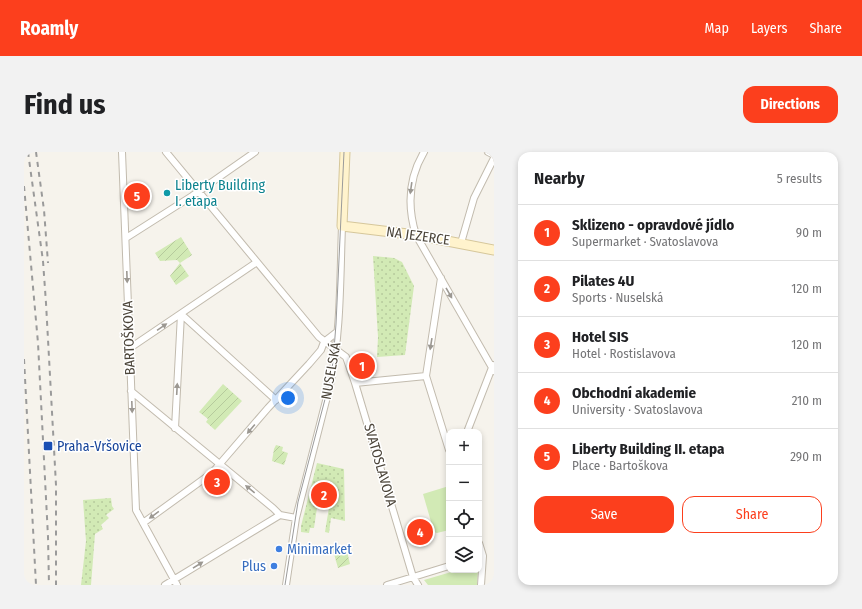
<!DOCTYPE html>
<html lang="en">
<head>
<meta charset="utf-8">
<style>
	body { margin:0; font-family:"Fira Sans Condensed",sans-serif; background:#f2f2f2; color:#202124 }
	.controls { position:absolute; right:12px; bottom:12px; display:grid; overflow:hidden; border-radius:8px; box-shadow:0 2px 6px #0003 }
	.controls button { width:36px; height:36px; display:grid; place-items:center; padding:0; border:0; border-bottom:1px solid #e0e0e0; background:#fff; color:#202124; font:20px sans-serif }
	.you { position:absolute; left:264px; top:246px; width:14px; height:14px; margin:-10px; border:3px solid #fff; border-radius:50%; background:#1a73e8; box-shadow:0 0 0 6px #1a73e833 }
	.badge { display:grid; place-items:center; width:26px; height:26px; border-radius:50%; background:#fc3f1d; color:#fff; font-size:13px; font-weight:700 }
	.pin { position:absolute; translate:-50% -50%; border:2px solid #fff; box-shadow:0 1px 4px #0006 }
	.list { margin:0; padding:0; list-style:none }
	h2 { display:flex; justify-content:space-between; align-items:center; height:52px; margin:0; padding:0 16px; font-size:17px }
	h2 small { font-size:13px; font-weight:400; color:#757577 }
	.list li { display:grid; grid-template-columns:26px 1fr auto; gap:12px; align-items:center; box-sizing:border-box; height:56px; padding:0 16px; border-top:1px solid #e0e0e0 }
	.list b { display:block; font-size:15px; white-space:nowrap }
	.list p { margin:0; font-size:13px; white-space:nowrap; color:#757577 }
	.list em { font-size:13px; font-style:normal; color:#757577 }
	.actions { display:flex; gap:8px; padding:12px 16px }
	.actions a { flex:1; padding:9px 0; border:1px solid #fc3f1d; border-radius:12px; text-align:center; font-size:14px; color:#fc3f1d }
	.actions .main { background:#fc3f1d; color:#fff }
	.icon { flex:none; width:22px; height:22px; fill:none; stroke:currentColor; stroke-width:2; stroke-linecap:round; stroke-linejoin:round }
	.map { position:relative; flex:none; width:470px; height:433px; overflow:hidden; border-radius:12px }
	header { display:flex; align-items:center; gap:24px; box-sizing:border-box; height:56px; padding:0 20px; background:#fc3f1d; color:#fff }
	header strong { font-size:19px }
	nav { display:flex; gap:22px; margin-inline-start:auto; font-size:14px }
	.intro { display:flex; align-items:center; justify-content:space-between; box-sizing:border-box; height:96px; padding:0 24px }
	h1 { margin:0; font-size:28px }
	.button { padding:10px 18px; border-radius:12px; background:#fc3f1d; color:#fff; font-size:14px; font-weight:700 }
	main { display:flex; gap:24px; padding:0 24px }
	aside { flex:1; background:#fff; border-radius:12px; box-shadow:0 2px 6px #0003 }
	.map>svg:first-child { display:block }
	.grass { fill:url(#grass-dots) }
	.park { fill:#d2eab5 }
	.garden { fill:url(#garden-furrows) }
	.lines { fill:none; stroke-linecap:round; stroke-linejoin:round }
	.street-casing { stroke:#c2bbae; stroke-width:8 }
	.secondary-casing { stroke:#d6c79b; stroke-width:11 }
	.street { stroke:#fff; stroke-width:6 }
	.secondary { stroke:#fff3cd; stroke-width:9 }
	.tram { stroke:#9a9a9a; stroke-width:1 }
	.rail { stroke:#9a9a9a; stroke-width:2; stroke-dasharray:5 5; stroke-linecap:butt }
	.oneway { fill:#9c9892 }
	.culture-dot { fill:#0f9aa8; stroke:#fff; stroke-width:1.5 }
	.transit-dot { fill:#1a4fb4; stroke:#fff; stroke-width:1.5 }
	.shop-dot { fill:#3f7fe0; stroke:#fff; stroke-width:1.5 }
	.labels { text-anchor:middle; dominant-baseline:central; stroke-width:3; stroke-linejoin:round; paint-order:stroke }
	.culture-label { font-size:14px; fill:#0d838f; stroke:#fff; text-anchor:start }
	.street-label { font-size:14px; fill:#4b4439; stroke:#fff }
	.transit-label { font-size:14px; fill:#164399; stroke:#fff; text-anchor:start }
	.shop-label { font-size:14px; fill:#366cbe; stroke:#fff; text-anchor:start }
</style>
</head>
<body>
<header>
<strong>Roamly</strong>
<nav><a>Map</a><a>Layers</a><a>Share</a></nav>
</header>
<div class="intro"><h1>Find us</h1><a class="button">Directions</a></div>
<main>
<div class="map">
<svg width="470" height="433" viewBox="0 0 470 433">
	<defs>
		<pattern id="grass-dots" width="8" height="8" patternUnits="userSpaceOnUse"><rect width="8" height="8" fill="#d2eab5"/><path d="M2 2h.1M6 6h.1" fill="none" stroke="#b6ca9c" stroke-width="1.8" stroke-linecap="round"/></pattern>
		<pattern id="garden-furrows" width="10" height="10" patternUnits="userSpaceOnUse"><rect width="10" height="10" fill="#d2eab5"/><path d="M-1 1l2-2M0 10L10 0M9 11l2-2" fill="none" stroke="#b6ca9c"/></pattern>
	</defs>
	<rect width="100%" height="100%" fill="#f6f3ec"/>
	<path class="grass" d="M349,104L370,106L378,110L390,134L381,203L353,205L354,185Z
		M293,311L320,317L321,369L307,366L305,381L301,380L309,331L297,329L290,376H286L285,381L277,380V374Z
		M87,346L88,354L90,357L82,363L85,366L77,373L79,377L71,382L67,433H57L62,389L59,348Z"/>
	<path class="park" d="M425,334V378L413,381L410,380L399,342Z
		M434,418H454L453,433H404L400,428Z"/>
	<path class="garden" d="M157,85L168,103L156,111L165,124L152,133L146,124L156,111L153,108L136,109L131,101Z
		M199,232L218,249L191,278L182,270L184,267L175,260Z
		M252,293L259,295L258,299L264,301L260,313L248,309L250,297Z
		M308,395H322L326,412L314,416Z"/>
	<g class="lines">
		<g class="street-casing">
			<path id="street" d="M98,0L112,358L153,433
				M142,0L295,185L322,205L331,231L389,425L394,433
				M400,0C384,27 383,54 392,83L470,219
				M464,0L470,3
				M102,86L168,44L231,0
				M437,91L450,46L470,6
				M417,126L402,224L425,298
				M157,162L252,248
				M106,196L233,110
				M331,231L402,224
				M107,239L249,356L256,363L272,366
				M151,276L157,162
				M443,280L469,213
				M119,371L188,321L244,256L285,212L297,198L300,190L313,180
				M455,391L459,404L457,433
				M141,433L256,363
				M262,433L272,366L306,233C317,181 316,127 318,74
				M363,433L425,414"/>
		</g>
		<g class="secondary-casing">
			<path id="secondary" d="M321,0L318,74L392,83L470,98"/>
		</g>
		<use href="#street" class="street"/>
		<use href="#secondary" class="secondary"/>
		<path class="tram" d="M261,433L274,350L305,232L309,210L312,172L320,0"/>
		<path class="rail" d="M4,0L19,109L22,151L32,333V433
			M12,0L20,58L24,111
			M0,34L14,191L24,385L25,433
			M0,207L12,433"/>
	</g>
	<defs><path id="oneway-solid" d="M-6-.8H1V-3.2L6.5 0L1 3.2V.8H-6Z"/></defs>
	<g class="oneway">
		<use href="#oneway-solid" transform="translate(387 36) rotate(98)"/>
		<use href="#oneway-solid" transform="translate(103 125) rotate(88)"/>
		<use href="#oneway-solid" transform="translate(425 141) rotate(60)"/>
		<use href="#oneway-solid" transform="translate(138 175) rotate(-34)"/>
		<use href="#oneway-solid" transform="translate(407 192) rotate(99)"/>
		<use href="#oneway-solid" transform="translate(153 237) rotate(-87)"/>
		<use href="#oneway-solid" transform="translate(108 255) rotate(88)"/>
		<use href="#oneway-solid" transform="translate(227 277) rotate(130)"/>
		<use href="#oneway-solid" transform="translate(226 337) rotate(-141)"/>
		<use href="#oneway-solid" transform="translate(130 363) rotate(144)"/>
		<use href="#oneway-solid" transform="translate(174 413) rotate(-32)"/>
	</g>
	<circle class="culture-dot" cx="143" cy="41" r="4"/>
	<rect class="transit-dot" x="19" y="289" width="10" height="10" rx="2"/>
	<g class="shop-dot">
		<circle cx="255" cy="397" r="4"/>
		<circle cx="250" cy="414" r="4"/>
	</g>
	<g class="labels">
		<g class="culture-label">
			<text x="151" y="33">Liberty Building<tspan x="151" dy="16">I. etapa</tspan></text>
		</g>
		<g class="street-label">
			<text transform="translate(394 84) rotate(8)">NA JEZERCE</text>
			<text transform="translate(105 186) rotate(-92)">BARTOŠKOVA</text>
			<text transform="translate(307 219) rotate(-80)">NUSELSKÁ</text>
			<text transform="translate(356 313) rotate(74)">SVATOSLAVOVA</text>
		</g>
		<g class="transit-label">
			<text x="33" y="294">Praha-Vršovice</text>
		</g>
		<g class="shop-label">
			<text x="263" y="397">Minimarket</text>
			<text x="242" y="414" text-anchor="end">Plus</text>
		</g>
	</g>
</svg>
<div class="controls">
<button>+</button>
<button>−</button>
<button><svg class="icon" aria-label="locate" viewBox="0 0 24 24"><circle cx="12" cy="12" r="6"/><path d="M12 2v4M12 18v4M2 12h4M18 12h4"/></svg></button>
<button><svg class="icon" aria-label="layers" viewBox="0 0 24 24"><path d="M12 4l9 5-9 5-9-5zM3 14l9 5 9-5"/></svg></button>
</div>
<div class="you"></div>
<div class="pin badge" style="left:338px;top:214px">1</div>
<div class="pin badge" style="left:300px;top:343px">2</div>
<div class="pin badge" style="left:193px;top:330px">3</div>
<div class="pin badge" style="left:396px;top:380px">4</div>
<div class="pin badge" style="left:113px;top:44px">5</div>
</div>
<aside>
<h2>Nearby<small>5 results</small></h2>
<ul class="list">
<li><span class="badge">1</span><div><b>Sklizeno - opravdové jídlo</b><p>Supermarket · Svatoslavova</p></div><em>90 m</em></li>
<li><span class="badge">2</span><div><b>Pilates 4U</b><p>Sports · Nuselská</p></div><em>120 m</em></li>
<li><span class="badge">3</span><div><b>Hotel SIS</b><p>Hotel · Rostislavova</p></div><em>120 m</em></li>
<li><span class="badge">4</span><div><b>Obchodní akademie</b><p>University · Svatoslavova</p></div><em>210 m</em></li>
<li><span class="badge">5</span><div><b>Liberty Building II. etapa</b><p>Place · Bartoškova</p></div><em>290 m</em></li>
</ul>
<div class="actions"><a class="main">Save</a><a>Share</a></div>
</aside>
</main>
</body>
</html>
